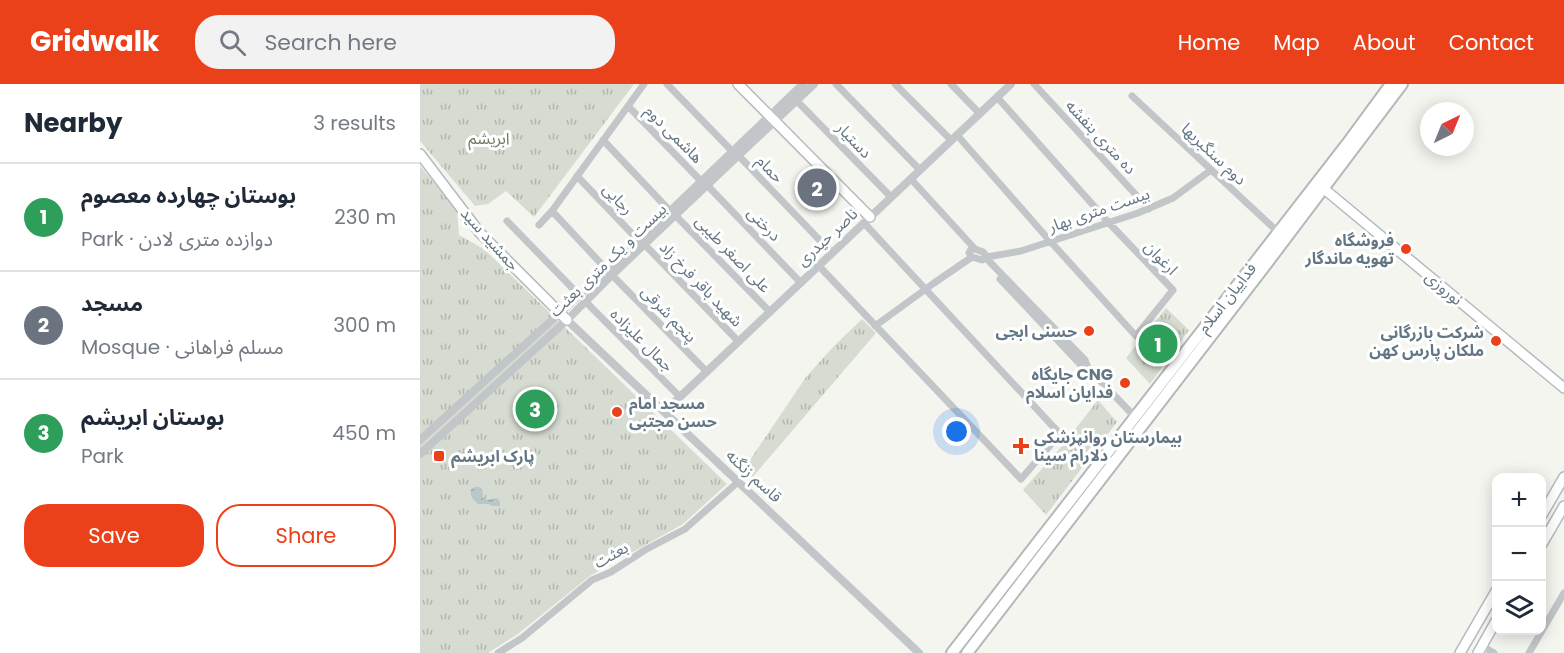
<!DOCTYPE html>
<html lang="en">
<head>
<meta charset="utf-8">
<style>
	body { margin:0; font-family:Poppins,"Noto Sans Arabic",sans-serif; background:#f2f2f3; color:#1f2937 }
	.controls { position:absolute; right:18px; bottom:18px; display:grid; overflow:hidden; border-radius:12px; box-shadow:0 3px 15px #0003 }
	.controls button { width:54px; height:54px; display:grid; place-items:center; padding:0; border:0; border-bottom:2px solid #e0e1e3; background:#fff; color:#1f2937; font:30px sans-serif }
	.compass { position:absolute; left:1000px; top:18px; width:54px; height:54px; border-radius:50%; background:#fff; box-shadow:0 3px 15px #0003; rotate:43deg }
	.you { position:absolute; left:537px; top:348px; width:21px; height:21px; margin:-15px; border:4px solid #fff; border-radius:50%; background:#1a73e8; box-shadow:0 0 0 9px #1a73e833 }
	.badge { display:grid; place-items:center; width:39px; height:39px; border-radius:50%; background:#ea411b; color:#fff; font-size:20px; font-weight:700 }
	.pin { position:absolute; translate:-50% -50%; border:3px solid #fff; box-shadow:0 2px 6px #0006 }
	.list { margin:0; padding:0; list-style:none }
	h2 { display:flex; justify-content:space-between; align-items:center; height:78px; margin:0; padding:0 24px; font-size:26px }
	h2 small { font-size:20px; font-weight:400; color:#747a83 }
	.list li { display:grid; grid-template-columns:39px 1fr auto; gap:18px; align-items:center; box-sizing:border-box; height:108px; padding:0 24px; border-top:2px solid #e0e1e3 }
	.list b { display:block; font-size:22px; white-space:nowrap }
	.list p { margin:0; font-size:20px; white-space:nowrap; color:#747a83 }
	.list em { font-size:20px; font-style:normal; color:#747a83 }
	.actions { display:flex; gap:12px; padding:18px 24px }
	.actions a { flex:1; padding:14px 0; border:2px solid #ea411b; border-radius:24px; text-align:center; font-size:21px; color:#ea411b }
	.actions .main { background:#ea411b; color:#fff }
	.icon { flex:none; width:33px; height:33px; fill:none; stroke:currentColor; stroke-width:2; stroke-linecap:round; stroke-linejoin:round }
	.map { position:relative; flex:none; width:1144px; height:569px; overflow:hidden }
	header { display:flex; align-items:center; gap:36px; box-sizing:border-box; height:84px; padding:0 30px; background:#ea411b; color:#fff }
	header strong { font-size:28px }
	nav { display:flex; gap:33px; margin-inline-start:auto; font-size:21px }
	.search { width:420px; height:54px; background:#f2f2f3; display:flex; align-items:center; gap:15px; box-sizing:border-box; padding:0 21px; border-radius:24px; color:#747a83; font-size:22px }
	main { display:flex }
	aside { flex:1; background:#fff }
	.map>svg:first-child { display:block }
	.park { fill:url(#park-tufts) }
	.water { fill:url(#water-ripples) }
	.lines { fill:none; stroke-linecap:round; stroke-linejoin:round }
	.secondary-casing { stroke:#b4babe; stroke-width:12 }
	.primary-casing { stroke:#b3b8bb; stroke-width:14 }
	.minor { stroke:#c2c6c9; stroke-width:7 }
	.tertiary { stroke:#c2c6c9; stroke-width:8 }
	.secondary { stroke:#fff; stroke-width:9 }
	.primary { stroke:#fff; stroke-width:10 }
	.poi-dot { fill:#ea411b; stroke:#fff; stroke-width:2 }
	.labels { text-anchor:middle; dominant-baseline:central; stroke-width:6; stroke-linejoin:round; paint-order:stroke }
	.street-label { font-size:16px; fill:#627683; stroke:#fff }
	.park-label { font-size:16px; fill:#687a61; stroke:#fff }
	.poi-label { font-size:16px; font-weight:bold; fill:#627683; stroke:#fff; text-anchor:end }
</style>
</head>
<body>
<header>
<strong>Gridwalk</strong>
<div class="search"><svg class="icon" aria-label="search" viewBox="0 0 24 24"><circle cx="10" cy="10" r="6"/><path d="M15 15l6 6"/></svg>Search here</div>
<nav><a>Home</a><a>Map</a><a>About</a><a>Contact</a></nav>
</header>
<main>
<aside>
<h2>Nearby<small>3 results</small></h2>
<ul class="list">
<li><span class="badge" style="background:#2e9e5b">1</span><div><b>بوستان چهارده معصوم</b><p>Park · دوازده متری لادن</p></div><em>230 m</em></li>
<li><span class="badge" style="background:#6b7280">2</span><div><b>مسجد</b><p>Mosque · مسلم فراهانی</p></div><em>300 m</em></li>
<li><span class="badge" style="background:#2e9e5b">3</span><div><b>بوستان ابریشم</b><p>Park</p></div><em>450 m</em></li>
</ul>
<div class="actions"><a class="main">Save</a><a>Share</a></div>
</aside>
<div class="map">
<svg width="1144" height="569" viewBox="0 0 1144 569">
	<defs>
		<pattern id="park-tufts" width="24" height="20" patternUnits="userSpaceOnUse" patternTransform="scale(1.5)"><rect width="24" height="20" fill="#d6dcd1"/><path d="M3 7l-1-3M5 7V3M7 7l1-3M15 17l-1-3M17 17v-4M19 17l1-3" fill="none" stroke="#b1b7af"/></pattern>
		<pattern id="water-ripples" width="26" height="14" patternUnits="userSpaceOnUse" patternTransform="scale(1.5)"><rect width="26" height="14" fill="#b9c7ca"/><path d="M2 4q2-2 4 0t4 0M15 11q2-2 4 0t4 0" fill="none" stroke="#9aa6a9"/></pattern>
	</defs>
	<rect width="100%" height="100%" fill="#f5f5f0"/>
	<path class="park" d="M0,0H214L114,133L86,107L68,120L55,122L0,57Z
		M0,82L37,126L39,151L64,165L307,400L263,440L170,492L98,550L68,569H0Z
		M746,224L769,246L730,300L706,274Z
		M442,235L456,249L330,396L322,388L386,293L412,264Z
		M678,316L697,338L626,431L603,406L642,362Z"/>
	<path class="water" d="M55,403H60L62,405L63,414L67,416L77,414L80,418V422H73L68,420H58C53,416 50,413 51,405Z"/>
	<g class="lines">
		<g class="secondary-casing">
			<path id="secondary" d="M318,0L450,133
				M0,70L60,149L147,236
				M903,104L1144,304
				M1122,431L1144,393
				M1122,460L1144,422
				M1040,569L1076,507
				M1058,569L1076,537"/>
		</g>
		<g class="primary-casing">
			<path id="primary" d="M532,569L930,56L971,0
				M547,569L844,183L982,0"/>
		</g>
		<path class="minor" d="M247,0L312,67
			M416,0L500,86
			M475,0L531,56
			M531,0L560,30
			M614,0L729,125
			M712,12L858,148
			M377,17L471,113
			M208,22L281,97
			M537,51L630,157L716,252L753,206L689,139L577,13
			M183,56L250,127
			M318,71L412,169
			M157,92L219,157
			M491,95L555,165
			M287,101L381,199
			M132,127L187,186
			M256,132L350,228
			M87,137L160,212
			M119,141L132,127L224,0
			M225,161L319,258
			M551,165H555L563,168L567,173L565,175L562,176L552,173L549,169Z
			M567,173L601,167L718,129L753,114L791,86
			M566,174L665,276L668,284L715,333
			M399,182L601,395L640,350L444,139
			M192,191L287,288
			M580,195L660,280L668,284
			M166,218L260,313
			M455,242L514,199L552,173
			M1062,562L1074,569
			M78,569L102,554L172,496L191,488L225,466L265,445L318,398
			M1109,569L1144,509"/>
		<path class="tertiary" d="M147,236L499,569
			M244,328L591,0
			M0,356L219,157L383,0
			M0,370L147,236L192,191L394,0"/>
		<use href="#secondary" class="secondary"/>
		<use href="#primary" class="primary"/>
	</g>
	<g class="poi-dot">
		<circle cx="986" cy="165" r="6"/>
		<circle cx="669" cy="247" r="6"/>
		<circle cx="1076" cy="257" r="6"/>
		<circle cx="705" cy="299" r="6"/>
		<circle cx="197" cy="328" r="6"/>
		<path d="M598 353h6v6h6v6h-6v6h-6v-6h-6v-6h6z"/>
		<rect x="13" y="366" width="12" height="12" rx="3"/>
	</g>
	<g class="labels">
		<g class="street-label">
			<text transform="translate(254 50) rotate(45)">هاشمی دوم</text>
			<text transform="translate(681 53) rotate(47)">ده متری بنفشه</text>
			<text transform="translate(434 56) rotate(46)">دستیار</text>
			<text transform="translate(794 70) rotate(43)">دوم سنگبریها</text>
			<text transform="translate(350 85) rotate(46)">حمام</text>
			<text transform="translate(198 115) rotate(47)">رجایی</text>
			<text transform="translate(679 126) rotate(-19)">بیست متری بهار</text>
			<text transform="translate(344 140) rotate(46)">درختی</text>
			<text transform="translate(407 153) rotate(-43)">ناصر حیدری</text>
			<text transform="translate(70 155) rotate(48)">جمشید سید</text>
			<text transform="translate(313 170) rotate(46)">علی اصغر طیبی</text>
			<text transform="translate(741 174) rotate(46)">ارغوان</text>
			<text transform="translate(188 176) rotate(-44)">بیست و یک متری بعثت</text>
			<text transform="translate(281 200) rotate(46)">شهید باقر فرخ زاد</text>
			<text transform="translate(1024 204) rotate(40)">نوروزی</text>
			<text transform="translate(807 214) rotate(-52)">فداییان اسلام</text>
			<text transform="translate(249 230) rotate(46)">پنجم شرقی</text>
			<text transform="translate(222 256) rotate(45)">جمال علیزاده</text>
			<text transform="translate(334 392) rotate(43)">قاسم زنگنه</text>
			<text transform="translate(191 471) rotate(-30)">بعثت</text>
		</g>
		<g class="park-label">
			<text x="69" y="54">ابریشم</text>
		</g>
		<g class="poi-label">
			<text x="974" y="156">فروشگاه<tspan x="974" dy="18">تهویه ماندگار</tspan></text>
			<text x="657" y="247">حسنی ابجی</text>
			<text x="1064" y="248">شرکت بازرگانی<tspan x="1064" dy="18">ملکان پارس کهن</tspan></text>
			<text x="693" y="290">جایگاه CNG<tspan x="693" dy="18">فدایان اسلام</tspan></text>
			<text x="209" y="319" text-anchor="start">مسجد امام<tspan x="209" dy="18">حسن مجتبی</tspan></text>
			<text x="614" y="353" text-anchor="start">بیمارستان روانپزشکی<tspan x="614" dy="18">دلارام سینا</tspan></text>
			<text x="31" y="372" text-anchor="start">پارک ابریشم</text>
		</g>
	</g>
</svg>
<div class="controls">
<button>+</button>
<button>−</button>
<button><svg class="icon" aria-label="layers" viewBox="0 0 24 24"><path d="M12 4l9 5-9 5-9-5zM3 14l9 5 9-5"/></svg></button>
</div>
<svg class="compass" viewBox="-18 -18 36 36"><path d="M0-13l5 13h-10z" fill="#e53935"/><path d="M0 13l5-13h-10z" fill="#747a83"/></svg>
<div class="you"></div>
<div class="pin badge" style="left:738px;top:260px;background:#2e9e5b">1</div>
<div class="pin badge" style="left:397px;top:104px;background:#6b7280">2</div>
<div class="pin badge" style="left:115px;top:325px;background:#2e9e5b">3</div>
</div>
</main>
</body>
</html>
